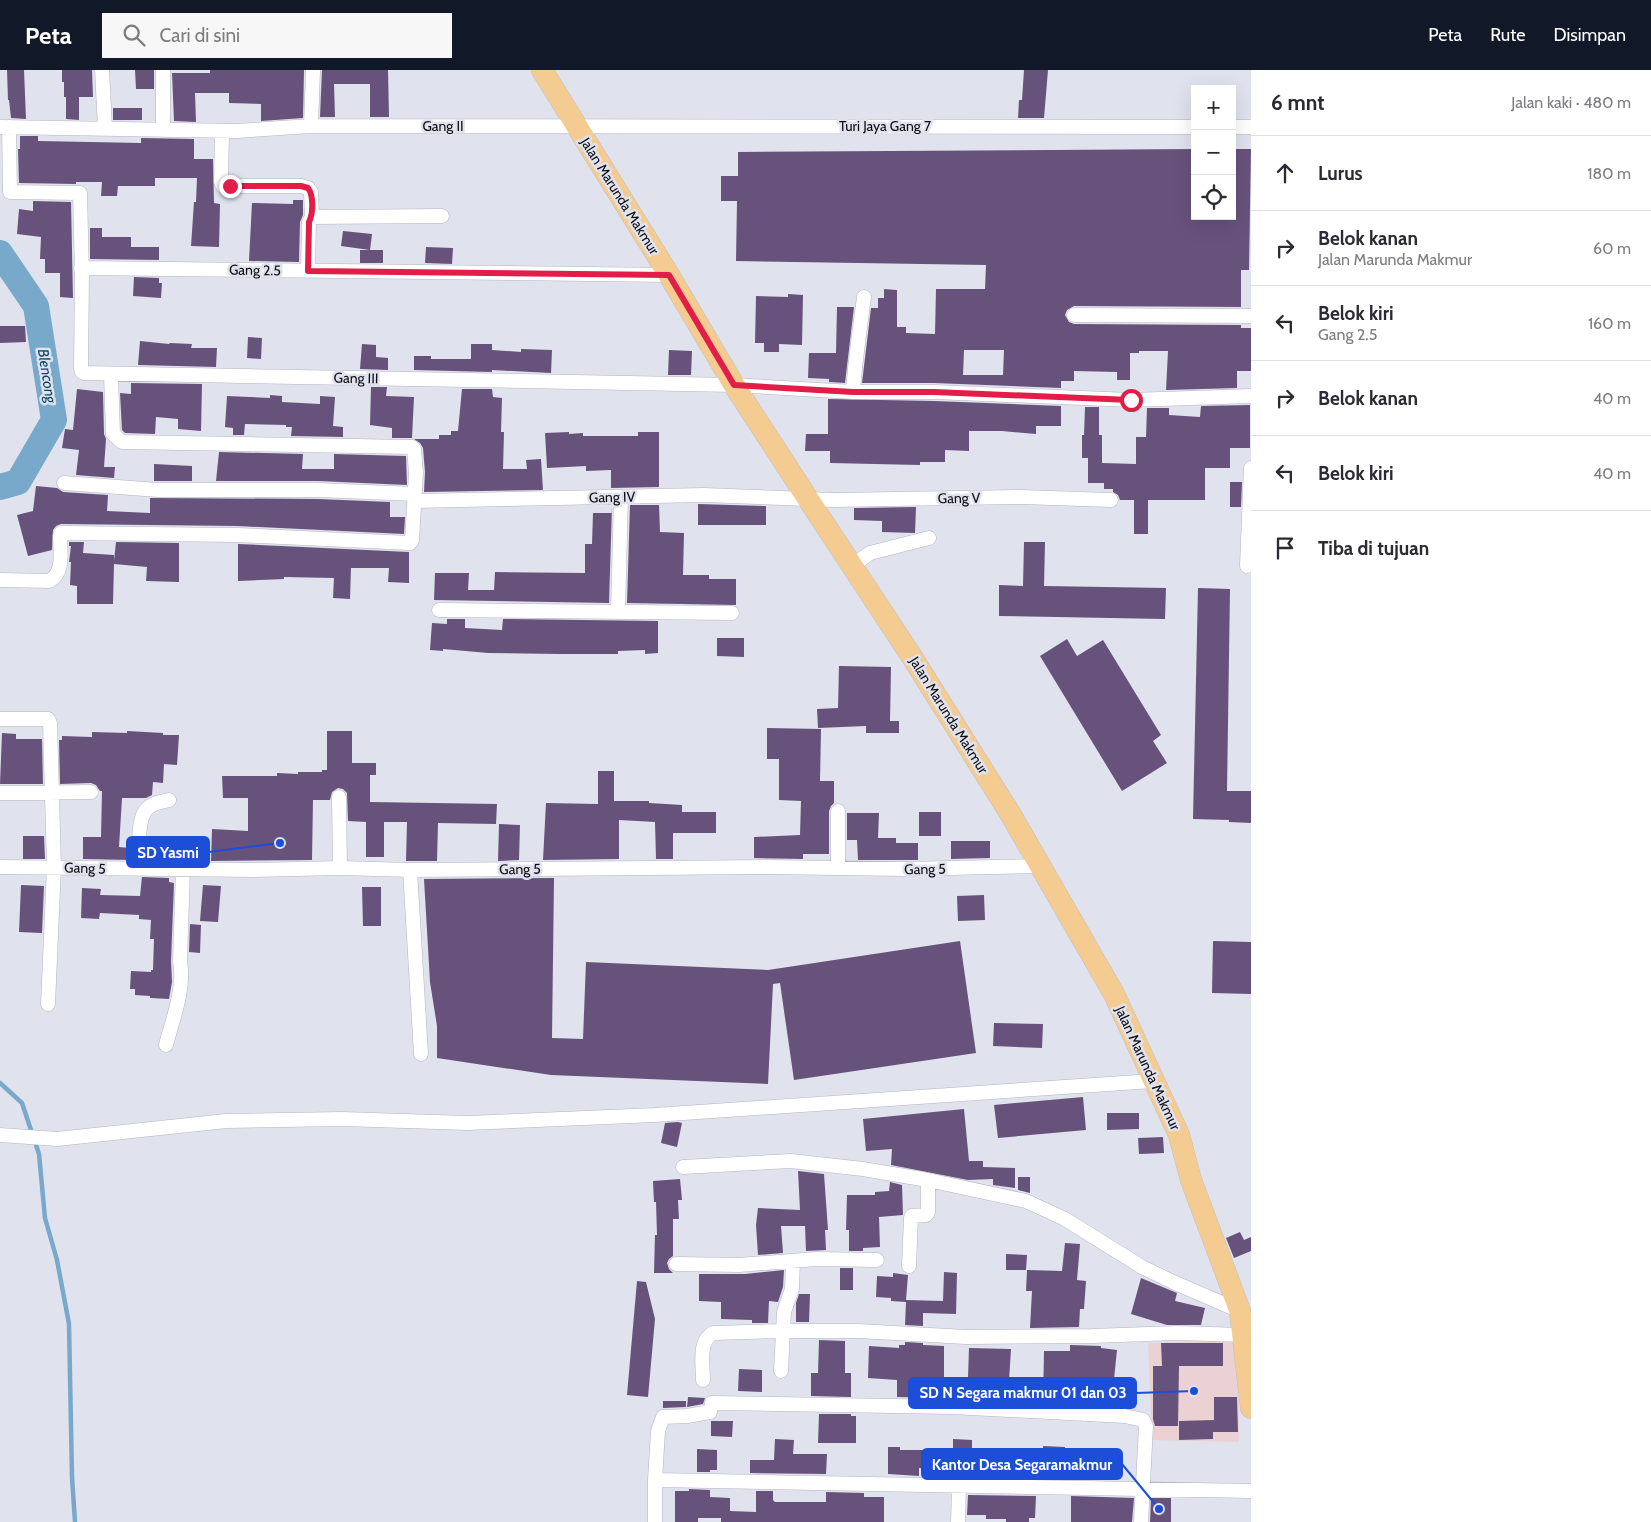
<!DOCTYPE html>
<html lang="id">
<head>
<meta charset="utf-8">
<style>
	body { margin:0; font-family:Cabin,sans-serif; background:#f7f7f7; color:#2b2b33 }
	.controls { position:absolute; right:15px; top:15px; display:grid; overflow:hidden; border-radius:0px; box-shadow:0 5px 20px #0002 }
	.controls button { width:45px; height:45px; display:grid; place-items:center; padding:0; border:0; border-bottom:1px solid #e1e1e2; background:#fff; color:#2b2b33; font:25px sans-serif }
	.stop { position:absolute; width:15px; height:15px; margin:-11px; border:4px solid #e11d48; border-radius:50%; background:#fff }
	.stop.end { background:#e11d48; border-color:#fff; box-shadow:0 1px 5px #0008 }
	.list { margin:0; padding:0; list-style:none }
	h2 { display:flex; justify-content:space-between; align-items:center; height:65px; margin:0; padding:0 20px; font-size:21px }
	h2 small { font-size:16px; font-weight:400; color:#7c7c81 }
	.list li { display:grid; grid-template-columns:32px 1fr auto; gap:15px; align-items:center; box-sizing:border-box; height:75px; padding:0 20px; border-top:1px solid #e1e1e2 }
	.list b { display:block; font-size:19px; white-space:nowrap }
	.list p { margin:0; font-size:16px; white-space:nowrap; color:#7c7c81 }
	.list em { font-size:16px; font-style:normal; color:#7c7c81 }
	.icon { flex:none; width:28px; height:28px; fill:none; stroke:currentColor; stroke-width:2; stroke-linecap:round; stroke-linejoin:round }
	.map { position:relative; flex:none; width:1251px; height:1452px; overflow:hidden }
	header { display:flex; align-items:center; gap:30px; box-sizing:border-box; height:70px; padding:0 25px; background:#111827; color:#fff }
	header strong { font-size:24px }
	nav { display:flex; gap:28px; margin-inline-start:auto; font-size:18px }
	.search { width:350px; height:45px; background:#f7f7f7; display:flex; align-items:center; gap:12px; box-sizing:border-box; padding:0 18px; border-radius:0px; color:#7c7c81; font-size:19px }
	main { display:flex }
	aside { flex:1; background:#fff }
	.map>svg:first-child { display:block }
	.education { fill:#ecd1d4 }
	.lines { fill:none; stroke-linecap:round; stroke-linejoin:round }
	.stream { stroke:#78a9cb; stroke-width:4.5 }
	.river { stroke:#78a9cb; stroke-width:26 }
	.building { fill:#67527c; fill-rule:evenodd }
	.street-casing { stroke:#b3b5c0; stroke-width:15 }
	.primary-casing { stroke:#c0c0c1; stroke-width:22 }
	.street { stroke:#fff; stroke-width:14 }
	.primary { stroke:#f4cb91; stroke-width:21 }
	.route { stroke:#e11d48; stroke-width:6 }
	.labels { text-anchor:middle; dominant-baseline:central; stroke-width:5; stroke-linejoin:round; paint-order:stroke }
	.street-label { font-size:14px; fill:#0c0d11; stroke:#e0e2ed }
	.water-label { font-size:15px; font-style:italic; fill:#074869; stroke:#e0e2ed }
	.leader { fill:none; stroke:#1d4ed8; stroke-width:2 }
	.callout-dot { fill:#1d4ed8; stroke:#e0e2ed; stroke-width:2 }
	.callout { fill:#1d4ed8; stroke:#1d4ed8; stroke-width:2 }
	.callout-label { font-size:15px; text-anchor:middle; font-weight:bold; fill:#fff }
</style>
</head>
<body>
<header>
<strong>Peta</strong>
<div class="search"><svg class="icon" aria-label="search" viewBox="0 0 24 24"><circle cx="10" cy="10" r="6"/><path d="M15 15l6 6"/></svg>Cari di sini</div>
<nav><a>Peta</a><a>Rute</a><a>Disimpan</a></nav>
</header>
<main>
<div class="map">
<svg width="1251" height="1452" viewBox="0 0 1251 1452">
	<rect width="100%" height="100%" fill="#e0e2ed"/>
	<path class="education" d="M1238,1270L1239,1372L1152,1370L1148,1273Z"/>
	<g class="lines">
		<path class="stream" d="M0,1013L22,1033L39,1084L45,1148L57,1190L69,1254L72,1407L75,1452"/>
		<path class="river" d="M0,183L36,236L54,350L18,412L0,417"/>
	</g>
	<path class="building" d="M7,0H24L26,49L11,48L9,30H8Z
		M62,0H92L93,27H79V50L66,49V27H64V12H62Z
		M135,0H154V19H136Z
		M210,0H304L303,48L261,51V34L229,33V23H195L196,52L174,51L172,3H210Z
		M322,0H388L389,47H370V14H334L335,47H320Z
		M1024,0H1048L1044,48H1018L1019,30H1022Z
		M113,38H142V50H113Z
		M20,66H38V71L141,73V68L194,69V89H213L214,133L220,134L219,177L191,176L194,132H196L197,108H155V116H118L117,126H101L102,112H76V114L19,113L18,79H20Z
		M1195,79V146H1232V79H1251L1249,200H1241V237L1074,236L1067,240L1065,245L1069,252L1074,254L1241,255V258H1251V301H1237V318L1166,320L1168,281H1139V283H1130V310H1117V302L1074,301V311H1061V318L934,313H862L871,238H878V228H884V219L897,220V257H906V263L935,264L936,219H985L986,195L736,191L737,131H721V106H738V82ZM964,280H1004L1003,305H963Z
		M293,130H303V145L300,152L299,192L249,191L252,133L293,134Z
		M33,131L71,132L73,228L60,227V203H45V189H40L41,167L17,164L19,139L33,141Z
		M90,158H102V167H131V177H159V190L90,189Z
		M343,161L372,164L370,180L341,176Z
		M426,177L453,178L452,194L425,193Z
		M360,180H383V193H360Z
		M134,207L159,208V213H162L161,228L133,226Z
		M788,224L803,225L802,275L779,274V282H764V273H755L756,226L788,227Z
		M837,237H854L845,313L829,312V309L808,308L809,283H836Z
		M0,256H25L26,272L0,273Z
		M248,267L262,268L261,289L247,288Z
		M140,271L169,274L170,273L192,274L191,278H217L216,297L138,295Z
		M362,274L376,275V287L388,288V300L360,299Z
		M471,274H492V280L521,282V279L552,280L551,303L492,300V302L414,300V286H431V289H471Z
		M669,280L692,281L691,305H668Z
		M131,313L202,314L201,361L178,359V349L156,347L155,364L125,363L122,360L120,323L131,324Z
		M371,317H387L386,326L414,327L412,368H392V358L370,355Z
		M77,319L103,322L104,364L106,369L104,397H115L114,408L76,405L79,380L62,378L65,359L73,360Z
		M462,319H492L493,327L502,328L501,362H504L503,399H527L526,390L541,389L543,420L424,422L425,402L423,378L420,373L414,369H439V365H451V361H458Z
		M270,325L282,326V332L320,334V326L335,327L333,356L343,357V367L291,366L292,357H286V355L245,354L244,365H233V358L225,357L227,326L270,328Z
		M828,329L934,331L1061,336V356H1036V364L1002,361H969V381L945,380V392H920V395L830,393V381H805L806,364H828Z
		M1250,335V378H1230V398H1205V430H1148V464H1134V430H1120L1118,425L1113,422V419H1104V413H1088V388H1082V365H1084L1085,337H1099V365H1102V393L1136,394V367H1146L1147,338H1169V345L1200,347L1201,336Z
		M569,362V364L583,363V366H638V362H659V417L611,418V400L586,401V396L547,398L545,363Z
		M219,382L303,384L302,399H334V384L406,386L407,415L318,411H216Z
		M154,394L192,396V411H154Z
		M1230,412H1242L1241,437H1230Z
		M36,416L57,418L63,422L108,425L107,441L150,443V428L318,429L390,432V447H405L404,464L237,456L61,454L56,456L53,460L52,480L28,486L17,445L33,441Z
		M698,434L766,436V455H698Z
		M630,435H659L660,462L684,463L683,505H709V509H736V535L627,533Z
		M612,436L609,533L434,530L435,503H469L468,520H494L495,502L585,503V474H592L593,443H612Z
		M916,437L915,463L882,462V451L854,450V438Z
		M69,472H84L83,483L114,485V491L116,472L179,473V512L146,511L147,497L114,494L113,534H77V516L70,515L71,492H69L71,476H69Z
		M1024,472H1045L1044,516L1166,518L1165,549L999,546V515L1023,516Z
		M238,474L409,482V513L388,512L389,498H351L350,529L333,528L334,508L284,507V509L238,511Z
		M1198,518L1230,519L1227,721H1251V753L1229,752V750L1193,749Z
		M447,549H465V558L502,560L503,549L658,551V583L645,584V580L618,581V584H559L488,583L443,579V581L430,580L432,553L447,554Z
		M717,568H744V587L717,586Z
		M1067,569L1077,586L1103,570L1161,665L1153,671L1167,693L1122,721L1040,586Z
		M839,596L891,597L890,651H899V663H866V656L818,658L817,639L838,638Z
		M767,658L821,659L820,711H834V733L831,736L829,741V784H803V789L754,788V767L800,765L801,731L779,730V689H767Z
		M127,661L163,663V665H179L177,695L164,694L163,713L153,712L152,725L146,728H122L119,777L130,778L131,790L83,789V767H101L102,721H100L96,715L91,713L60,714L59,670H62V666L92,667V662L127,663Z
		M327,661H352V693H376V705H370V732L497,734L496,754L438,753L437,791H406L407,752H384V787H366V752L348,751L347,723L343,719L338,718L332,722L330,730H313L312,790L211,791L212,759L248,761V728H223L222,706H277V703L298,704V702H322V700H327Z
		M2,663L16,664V669H42L43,714H0Z
		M598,701H614V731H649V733L682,735V742H716V763H673V789H656L655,752L619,750V789L543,790L546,733L598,734Z
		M919,742H941V766H919Z
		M847,743H879L878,768H896V773H918V790H858L857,770H847Z
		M499,754L520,755L519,790L498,791Z
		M23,766H44L45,789H23Z
		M148,766H171L170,790H148Z
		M951,771H990V788L951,789Z
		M142,807L169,808V812L174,813L171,891L172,912L169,929L150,928V926L135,925V919H130L131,901L151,902V900H153L154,869H150L151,850L139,849V845L100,843L99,849L81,848L82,818L101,819L100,825L140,826Z
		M554,808L552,968L583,969L586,892L768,900L960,871L976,983L794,1010L780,913L773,914L768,1014L551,1005L437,988V956L430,912L424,809Z
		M21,815L44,816L42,863L19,862Z
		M203,815L221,816L218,852L200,851Z
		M362,817H381V856H363Z
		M984,825L985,850L958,851L957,826Z
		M190,854L201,855L200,883L189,882Z
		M1213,871L1251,872V924L1212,923Z
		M994,953L1043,954L1042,978L993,976Z
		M1083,1027L1086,1060L998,1068L994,1035Z
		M964,1039L969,1091H983V1097L1015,1098V1118L993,1115V1109L968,1110L891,1095L892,1079L866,1081L863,1049Z
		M1107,1043H1139V1059L1107,1060Z
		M678,1052L682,1053L677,1077L661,1073L665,1053Z
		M1163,1067L1164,1083L1139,1084L1138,1068Z
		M798,1101L824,1104L828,1160H825L826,1180L806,1181L805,1156H781L783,1183L758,1185L756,1155L758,1138L800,1140Z
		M1018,1107H1030V1123L1018,1120Z
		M680,1109L682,1130H678L679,1149H673V1186L669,1189L667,1193L669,1199L673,1203H654L655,1165H657L656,1132H654L653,1111Z
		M890,1112L902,1115L903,1145L879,1147L880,1177L863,1178V1181H849V1160H846L847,1125H875V1122L889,1121Z
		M1240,1162L1244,1170L1251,1167V1181L1234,1188L1226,1168Z
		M1065,1173L1080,1174L1077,1210L1086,1211L1084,1239H1080L1079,1257L1030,1258L1032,1221H1026L1027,1200L1062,1201Z
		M1006,1184L1027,1185L1026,1200H1006Z
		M840,1198H853V1220H840Z
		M784,1200L783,1217L778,1232L769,1231L768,1253H752V1250L721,1249V1232L699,1231V1204H745Z
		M944,1202L957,1203L956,1244L923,1243V1256L905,1255L906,1232L891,1231V1228L876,1227L877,1206L893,1207V1203L908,1205L906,1230L943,1231Z
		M1141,1208L1177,1223L1175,1231L1205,1238L1201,1255H1167L1131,1244Z
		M637,1211L646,1212L655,1249L648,1327L627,1325Z
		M799,1224H810L809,1252H796V1233Z
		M819,1270L845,1271V1303H851V1327L811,1326V1303H818Z
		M905,1272L923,1273V1275L944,1276V1328L897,1327V1310L868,1308L869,1276L899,1278V1275H905Z
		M1161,1273H1223V1296H1179L1178,1356H1155L1153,1349V1296H1162Z
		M1070,1275L1101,1276V1278L1117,1280L1114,1309L1112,1308L1111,1337L1043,1333L1044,1281H1070Z
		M969,1278L1011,1279L1009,1311H1018L1017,1332L993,1330V1308H968Z
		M739,1299L762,1300V1322L738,1321Z
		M688,1327L705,1328L703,1334L687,1337Z
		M1214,1327H1237L1238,1362H1213V1369L1179,1370V1351L1214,1350Z
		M663,1331H686V1337L663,1338Z
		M819,1344H851V1346H856V1373H818Z
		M711,1351H733L732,1367L711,1366Z
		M775,1369L794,1370L793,1384H827L826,1404L750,1403V1390H774Z
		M953,1369L972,1370V1394L934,1393L933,1399L919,1398V1406L888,1404V1377H900V1380H953Z
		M1043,1376L1065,1377L1064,1409L1004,1408L1005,1395L1022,1396L1023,1385L1043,1386Z
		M697,1379L717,1380V1400H710V1402H697Z
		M689,1419L710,1420V1427L730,1428V1441L756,1442V1421H773V1430L775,1432H826V1422L864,1423V1427H884V1452H721V1448H698V1452H675V1421H689Z
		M968,1425L1036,1426L1035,1448H1029V1452H1006V1449H986V1445H967Z
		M1071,1426L1134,1428L1132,1452H1071Z
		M1151,1428H1171V1452H1150Z"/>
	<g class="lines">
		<g class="street-casing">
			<path id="street" d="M102,0L105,58
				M163,0V59
				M311,56L313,0
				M1,57L237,61L311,56L1195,57
				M9,57L10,122L80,123L82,203L81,299L82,302L84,303L734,315L853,322H934L1131,330L1251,326
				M1232,57H1251
				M222,61L221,112L223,116H301L308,118L311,122L312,147
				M81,198L669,205
				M308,201L309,152L312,147L442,146
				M1074,245L1251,246
				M853,322C855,290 860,259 864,227
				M64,413L158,420H318L415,424
				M416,431L704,425L834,430L1021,427L1111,430
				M852,496L870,483L929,468
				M1247,496L1251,398
				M0,510L49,511C65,503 60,480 60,466L61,463H64L237,465L410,473L412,470L416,403L414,379L412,377L122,372L113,364L111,305
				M439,540L732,543
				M618,541L621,427
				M0,649H48L50,653L54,797L48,934
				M0,723L91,722
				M339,727L340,798
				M838,741V798
				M0,797L253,800L340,798L410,800L766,797L903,799L1041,796
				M140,799C140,784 135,747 149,737C155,732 162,732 169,730
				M410,800L421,984
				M166,975C173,948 185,919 180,891L183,799
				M0,1065L57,1069L226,1051L342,1049L468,1053L655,1045L1153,1011
				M683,1097L791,1091L863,1099L928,1110L1026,1131L1065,1149L1142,1197L1173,1212L1240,1241
				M676,1194L739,1195L816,1189L877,1190
				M909,1196L911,1148L912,1146L926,1145L928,1142V1110
				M781,1301L783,1261H858L966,1267L1092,1266L1177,1263L1243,1265L1249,1263
				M703,1310C703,1295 698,1271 713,1263L783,1261L784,1242L792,1219L793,1191
				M655,1410L658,1361L663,1347L687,1346L710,1342L712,1333L952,1337L1125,1346L1143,1350L1146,1356L1141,1452
				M655,1452V1410L1251,1421
				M958,1452L959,1417"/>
		</g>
		<g class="primary-casing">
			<path id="primary" d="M542,0L669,205L734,315L808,429L912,587L1011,745L1114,924L1179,1065L1191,1110L1240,1241L1251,1338"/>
		</g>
		<use href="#street" class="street"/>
		<use href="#primary" class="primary"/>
	</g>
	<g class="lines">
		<path class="route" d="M230,116H301L308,118C314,126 313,144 309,152L308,201L669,205L734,315L853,322H934L1131,330"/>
	</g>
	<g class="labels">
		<g class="street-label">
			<text x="443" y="56">Gang II</text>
			<text x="885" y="56">Turi Jaya Gang 7</text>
			<text transform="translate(620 126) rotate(58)">Jalan Marunda Makmur</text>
			<text transform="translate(255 200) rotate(1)">Gang 2.5</text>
			<text transform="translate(356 308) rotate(1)">Gang III</text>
			<text transform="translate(612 427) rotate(-1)">Gang IV</text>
			<text transform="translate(959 428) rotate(-1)">Gang V</text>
			<text transform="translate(949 645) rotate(58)">Jalan Marunda Makmur</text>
			<text transform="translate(85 798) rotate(2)">Gang 5</text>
			<text transform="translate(520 799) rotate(-1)">Gang 5</text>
			<text transform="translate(925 799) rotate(-1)">Gang 5</text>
			<text transform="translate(1148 998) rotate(65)">Jalan Marunda Makmur</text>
		</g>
		<g class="water-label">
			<text transform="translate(47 306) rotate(81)">Blencong</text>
		</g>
	</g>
	<path class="leader" d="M280 773L209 782M1194 1321L1136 1323M1159 1439L1122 1394"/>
	<g class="callout-dot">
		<circle cx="280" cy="773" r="5"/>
		<circle cx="1194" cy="1321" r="5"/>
		<circle cx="1159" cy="1439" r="5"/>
	</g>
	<g class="callout">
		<rect x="127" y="767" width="82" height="30" rx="5"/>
		<rect x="909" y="1308" width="227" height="30" rx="5"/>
		<rect x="922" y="1379" width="200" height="30" rx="5"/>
	</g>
	<g class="callout-label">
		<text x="168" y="788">SD Yasmi</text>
		<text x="1023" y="1328">SD N Segara makmur 01 dan 03</text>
		<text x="1022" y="1400">Kantor Desa Segaramakmur</text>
	</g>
</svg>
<div class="controls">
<button>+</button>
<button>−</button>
<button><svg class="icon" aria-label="locate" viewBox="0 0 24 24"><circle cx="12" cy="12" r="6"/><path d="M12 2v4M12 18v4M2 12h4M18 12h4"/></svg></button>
</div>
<div class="stop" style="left:1131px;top:330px"></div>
<div class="stop end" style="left:230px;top:116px"></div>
</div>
<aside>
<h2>6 mnt<small>Jalan kaki · 480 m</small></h2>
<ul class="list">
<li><svg class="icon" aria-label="ahead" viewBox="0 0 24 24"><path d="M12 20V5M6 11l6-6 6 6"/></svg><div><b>Lurus</b></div><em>180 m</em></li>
<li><svg class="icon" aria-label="right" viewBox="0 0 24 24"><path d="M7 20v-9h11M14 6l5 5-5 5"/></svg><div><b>Belok kanan</b><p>Jalan Marunda Makmur</p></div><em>60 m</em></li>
<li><svg class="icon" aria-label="left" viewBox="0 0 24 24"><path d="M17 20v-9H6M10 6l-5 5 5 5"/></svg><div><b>Belok kiri</b><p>Gang 2.5</p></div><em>160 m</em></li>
<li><svg class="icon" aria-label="right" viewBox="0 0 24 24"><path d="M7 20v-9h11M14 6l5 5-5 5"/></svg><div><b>Belok kanan</b></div><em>40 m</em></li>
<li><svg class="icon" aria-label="left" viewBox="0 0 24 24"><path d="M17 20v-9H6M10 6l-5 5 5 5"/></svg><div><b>Belok kiri</b></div><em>40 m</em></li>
<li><svg class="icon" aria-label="arrive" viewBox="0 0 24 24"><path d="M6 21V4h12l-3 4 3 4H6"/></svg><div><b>Tiba di tujuan</b></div></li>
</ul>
</aside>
</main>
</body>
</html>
